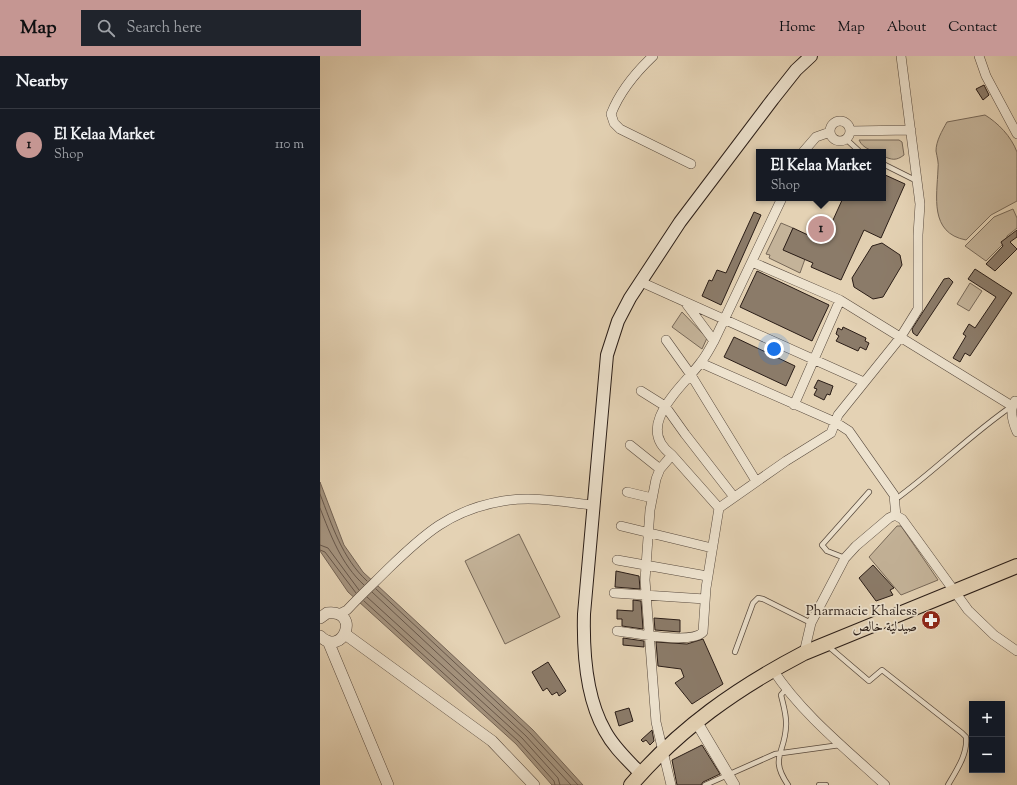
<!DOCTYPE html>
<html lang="en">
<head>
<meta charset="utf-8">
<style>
	body { margin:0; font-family:"Sorts Mill Goudy",Amiri,serif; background:#20242c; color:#f1f3f6 }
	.controls { position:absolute; right:12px; bottom:12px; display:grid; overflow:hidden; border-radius:0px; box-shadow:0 2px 10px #0003 }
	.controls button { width:36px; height:36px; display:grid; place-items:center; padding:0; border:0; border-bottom:1px solid #363941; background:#171b24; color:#f1f3f6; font:20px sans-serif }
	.you { position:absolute; left:454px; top:293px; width:14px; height:14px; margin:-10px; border:3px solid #fff; border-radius:50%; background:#1a73e8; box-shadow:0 0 0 6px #1a73e833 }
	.badge { display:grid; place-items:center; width:26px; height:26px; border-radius:50%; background:#c59692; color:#111; font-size:13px; font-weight:700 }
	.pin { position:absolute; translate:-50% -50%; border:2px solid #fff; box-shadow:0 1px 4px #0006 }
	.popup { position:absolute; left:436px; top:93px; width:130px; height:52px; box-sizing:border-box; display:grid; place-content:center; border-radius:0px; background:#171b24; filter:drop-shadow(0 1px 3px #0005); font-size:13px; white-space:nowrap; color:#9ea1a6 }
	.popup b { font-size:15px; color:#f1f3f6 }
	.popup::after { content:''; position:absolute; left:50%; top:100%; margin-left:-8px; border:8px solid transparent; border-top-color:#171b24 }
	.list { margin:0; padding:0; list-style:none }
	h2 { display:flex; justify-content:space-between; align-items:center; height:52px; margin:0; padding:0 16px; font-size:17px }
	h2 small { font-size:13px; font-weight:400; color:#9ea1a6 }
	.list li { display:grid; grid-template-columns:26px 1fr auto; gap:12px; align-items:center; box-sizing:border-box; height:72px; padding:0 16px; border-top:1px solid #363941 }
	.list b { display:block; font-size:15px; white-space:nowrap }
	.list p { margin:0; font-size:13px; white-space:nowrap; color:#9ea1a6 }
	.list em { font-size:13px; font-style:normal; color:#9ea1a6 }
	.icon { flex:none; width:22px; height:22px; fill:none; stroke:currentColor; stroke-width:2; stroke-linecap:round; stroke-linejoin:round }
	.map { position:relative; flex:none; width:697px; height:729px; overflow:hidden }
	header { display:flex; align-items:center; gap:24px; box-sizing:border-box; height:56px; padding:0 20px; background:#c59692; color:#111 }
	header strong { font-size:19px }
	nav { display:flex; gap:22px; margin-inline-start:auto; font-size:14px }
	.search { width:280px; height:36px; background:#20242c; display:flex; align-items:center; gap:10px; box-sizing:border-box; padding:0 14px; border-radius:0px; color:#9ea1a6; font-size:15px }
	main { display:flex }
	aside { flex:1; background:#171b24 }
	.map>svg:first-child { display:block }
	.green { fill:#c4b399; stroke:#776858 }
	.water { fill:#a5947f; stroke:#746455 }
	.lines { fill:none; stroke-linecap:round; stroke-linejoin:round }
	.shore { stroke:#68584b; stroke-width:1 }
	.building { fill:#8b7b69; stroke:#2a1d17 }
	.service-casing { stroke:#584a3e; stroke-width:6 }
	.minor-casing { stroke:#584a3e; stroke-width:10 }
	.tertiary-casing { stroke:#584a3e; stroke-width:12 }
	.secondary-casing { stroke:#2a1d17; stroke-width:14 }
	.primary-casing { stroke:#2a1d17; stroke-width:16 }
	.service { stroke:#ede2ce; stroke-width:4.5 }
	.minor { stroke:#ede2ce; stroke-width:9 }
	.tertiary { stroke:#ede2ce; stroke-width:11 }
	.secondary { stroke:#ede2ce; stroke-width:12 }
	.primary { stroke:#e4d2b4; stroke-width:14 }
	.labels { text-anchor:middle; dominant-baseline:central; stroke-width:3.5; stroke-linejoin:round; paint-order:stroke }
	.poi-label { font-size:14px; fill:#2a1d17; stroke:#ede2ce; text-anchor:end }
</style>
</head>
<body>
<header>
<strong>Map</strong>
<div class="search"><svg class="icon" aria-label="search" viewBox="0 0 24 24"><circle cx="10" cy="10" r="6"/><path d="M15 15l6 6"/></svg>Search here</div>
<nav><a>Home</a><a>Map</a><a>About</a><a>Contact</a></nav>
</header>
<main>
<aside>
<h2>Nearby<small></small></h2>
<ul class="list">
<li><span class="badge">1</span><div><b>El Kelaa Market</b><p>Shop</p></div><em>110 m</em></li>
</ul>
</aside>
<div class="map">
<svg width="697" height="729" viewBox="0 0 697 729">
	<rect width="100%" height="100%" fill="#e4d2b4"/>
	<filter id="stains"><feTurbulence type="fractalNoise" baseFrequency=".005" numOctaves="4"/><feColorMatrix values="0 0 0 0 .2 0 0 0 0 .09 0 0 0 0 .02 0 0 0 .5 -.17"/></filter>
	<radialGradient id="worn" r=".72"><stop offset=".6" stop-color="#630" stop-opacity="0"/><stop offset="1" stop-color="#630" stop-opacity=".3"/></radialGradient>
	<path class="green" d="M665,59C678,67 691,80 697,96C697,105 697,134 697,145L671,159L646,184C609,177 617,140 618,113C619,107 617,101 616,95C616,85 622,75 627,66Z
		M539,84H579L582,86L584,99C576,105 572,104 563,100V96C554,96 543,93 539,84Z
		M693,153L697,162V172L687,180V184L666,205L645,190L674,161Z
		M461,167L473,172L464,194L485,203L480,217L449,202L450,199L446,198Z
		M650,227L662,235L649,255L637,248Z
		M362,256L387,282L382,293L352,271Z
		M577,470H581L618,524L581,539L549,501Z
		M199,478L240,561L185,588L145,505Z"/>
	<path class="water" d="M0,426L24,489L43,516L213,674L263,729H232L196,688L28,536L0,495Z"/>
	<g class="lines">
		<path class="shore" d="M0,438C12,469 22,502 47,525
			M0,452C11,480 21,508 44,529
			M0,489L8,492L39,534
			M0,494L5,496L36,537
			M56,533L210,677L258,729
			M52,536L206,680L251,729
			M47,541L202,682L238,722L240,729
			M44,545L198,685L234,725L235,729"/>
	</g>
	<path class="building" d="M664,29L669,39L663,44L656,33Z
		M563,118L585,128L561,182L544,174L521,224L491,211L493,207L463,194L473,172L503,186L523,142H563Z
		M434,156L441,159L401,249L382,240L389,224L392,225L397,214L406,217Z
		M697,174V181L690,186L697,193L675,215L666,208L683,190L681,186Z
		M562,187L580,199L582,209L563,241L553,243L534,231L532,222L552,190Z
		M655,213L692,237L650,300L645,297L640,306L633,302L646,280L643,278L649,268L655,272L676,241L648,223Z
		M437,215L509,249L492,285L420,251Z
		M629,222L633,226L597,280L593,277L592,273L624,223Z
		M523,271L546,282L545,285L549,287L546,294L540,291L538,295L516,285L519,280L516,278L518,272L522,274Z
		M414,281L475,310L466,330L404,301Z
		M498,324L513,330L510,339L507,338L504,344L494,339L497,333L494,332Z
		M553,509L574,532L570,534L573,539L556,545L539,522Z
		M296,515L319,520L320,533L295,531Z
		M313,544L321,545L323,573L302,570V563H297V554L313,555Z
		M334,562L360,564V576L335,574Z
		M303,582L324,585V591L303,589Z
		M383,583L403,628L372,648L355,627L364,621L361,613L338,610L336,586L367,588Z
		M228,606L246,635L239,640L237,636L232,639L227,632L223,635L212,616Z
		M309,652L313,665L299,670L295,656Z
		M332,674L334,685L330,689L326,684L323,686L321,684Z
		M382,689L400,718L383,726L381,729H357L352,704Z"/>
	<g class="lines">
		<g class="service-casing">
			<path id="service" d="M526,83L540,96
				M563,108L597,125
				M576,443C616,414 651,378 692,350
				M525,502L507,495L502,489L549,436
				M508,590L549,625L562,614L642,677L646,681C648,698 636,715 628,729
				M415,596L433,547L438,542L443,543L491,567
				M466,633L461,639C463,648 467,660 466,670C465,698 449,701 468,729
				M385,729L455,698L520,689
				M499,729H506"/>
		</g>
		<g class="minor-casing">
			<path id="minor" d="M333,0C315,17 300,35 291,58L294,67L300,73L371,108
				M659,0L666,20L697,78
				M510 75a10 10 0 1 1 20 0a10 10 0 1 1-20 0Z
				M530,75L591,74
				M483,96L496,81L510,76
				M432,206L520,244L692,350L697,346
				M321,226L544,326
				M365,246L394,285
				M346,284L371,319L436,425
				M381,307L515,366L529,375L574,439L576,460
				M321,335L345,350L365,378L414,441
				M695,345C689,354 693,367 697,376
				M474,349L520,244
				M310,389L340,413
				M352,399L399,452
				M307,436L332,442
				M301,470L392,492
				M297,504L387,520
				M294,537L385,543
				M19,558L27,554C40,540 54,527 68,513C104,478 130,454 183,445C213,440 244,446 273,449
				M297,575C315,577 371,589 383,576L386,532L399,452L466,405L511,377L518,359L580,282L598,253V179L600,148L581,0
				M484,597L491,567L525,502L536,490L569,462L575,459L582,463L648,554L674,579L697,595
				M453,614C482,658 526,693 565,729
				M351,729L336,666L325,524L330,454L336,423L340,413L352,399C312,370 364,330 381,306C386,300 390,292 394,285L462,142"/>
		</g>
		<g class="tertiary-casing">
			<path id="tertiary" d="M0,562L7,557C42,553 23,603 0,580
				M25,578L172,685L214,729
				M8,585L68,729
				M376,665L414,729"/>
		</g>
		<g class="secondary-casing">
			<path id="secondary" d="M321,718C308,704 294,692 285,675C266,642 263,596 264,558L287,299L298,265L310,242L360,166L453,43L476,14L491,0"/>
		</g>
		<g class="primary-casing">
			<path id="primary" d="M311,729C360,672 417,632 484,597L697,510"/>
		</g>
		<use href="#service" class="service"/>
		<use href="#minor" class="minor"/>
		<use href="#tertiary" class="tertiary"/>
		<use href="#secondary" class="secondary"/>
		<use href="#primary" class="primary"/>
	</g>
	<defs>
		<g id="pharmacy-disc" transform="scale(1)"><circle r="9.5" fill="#8f2418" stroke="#ede2ce"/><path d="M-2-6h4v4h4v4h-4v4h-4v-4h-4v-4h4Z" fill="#fff"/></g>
	</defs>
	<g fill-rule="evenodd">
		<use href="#pharmacy-disc" x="611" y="564"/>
	</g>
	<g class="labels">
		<g class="poi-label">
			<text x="597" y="556">Pharmacie Khaless<tspan x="597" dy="16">صيدلية خالص</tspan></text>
		</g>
	</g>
	<rect width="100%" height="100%" filter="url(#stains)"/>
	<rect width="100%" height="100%" fill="url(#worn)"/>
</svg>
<div class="controls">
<button>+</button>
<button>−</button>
</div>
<div class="you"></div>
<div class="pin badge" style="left:501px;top:173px">1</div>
<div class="popup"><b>El Kelaa Market</b>Shop</div>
</div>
</main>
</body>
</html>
